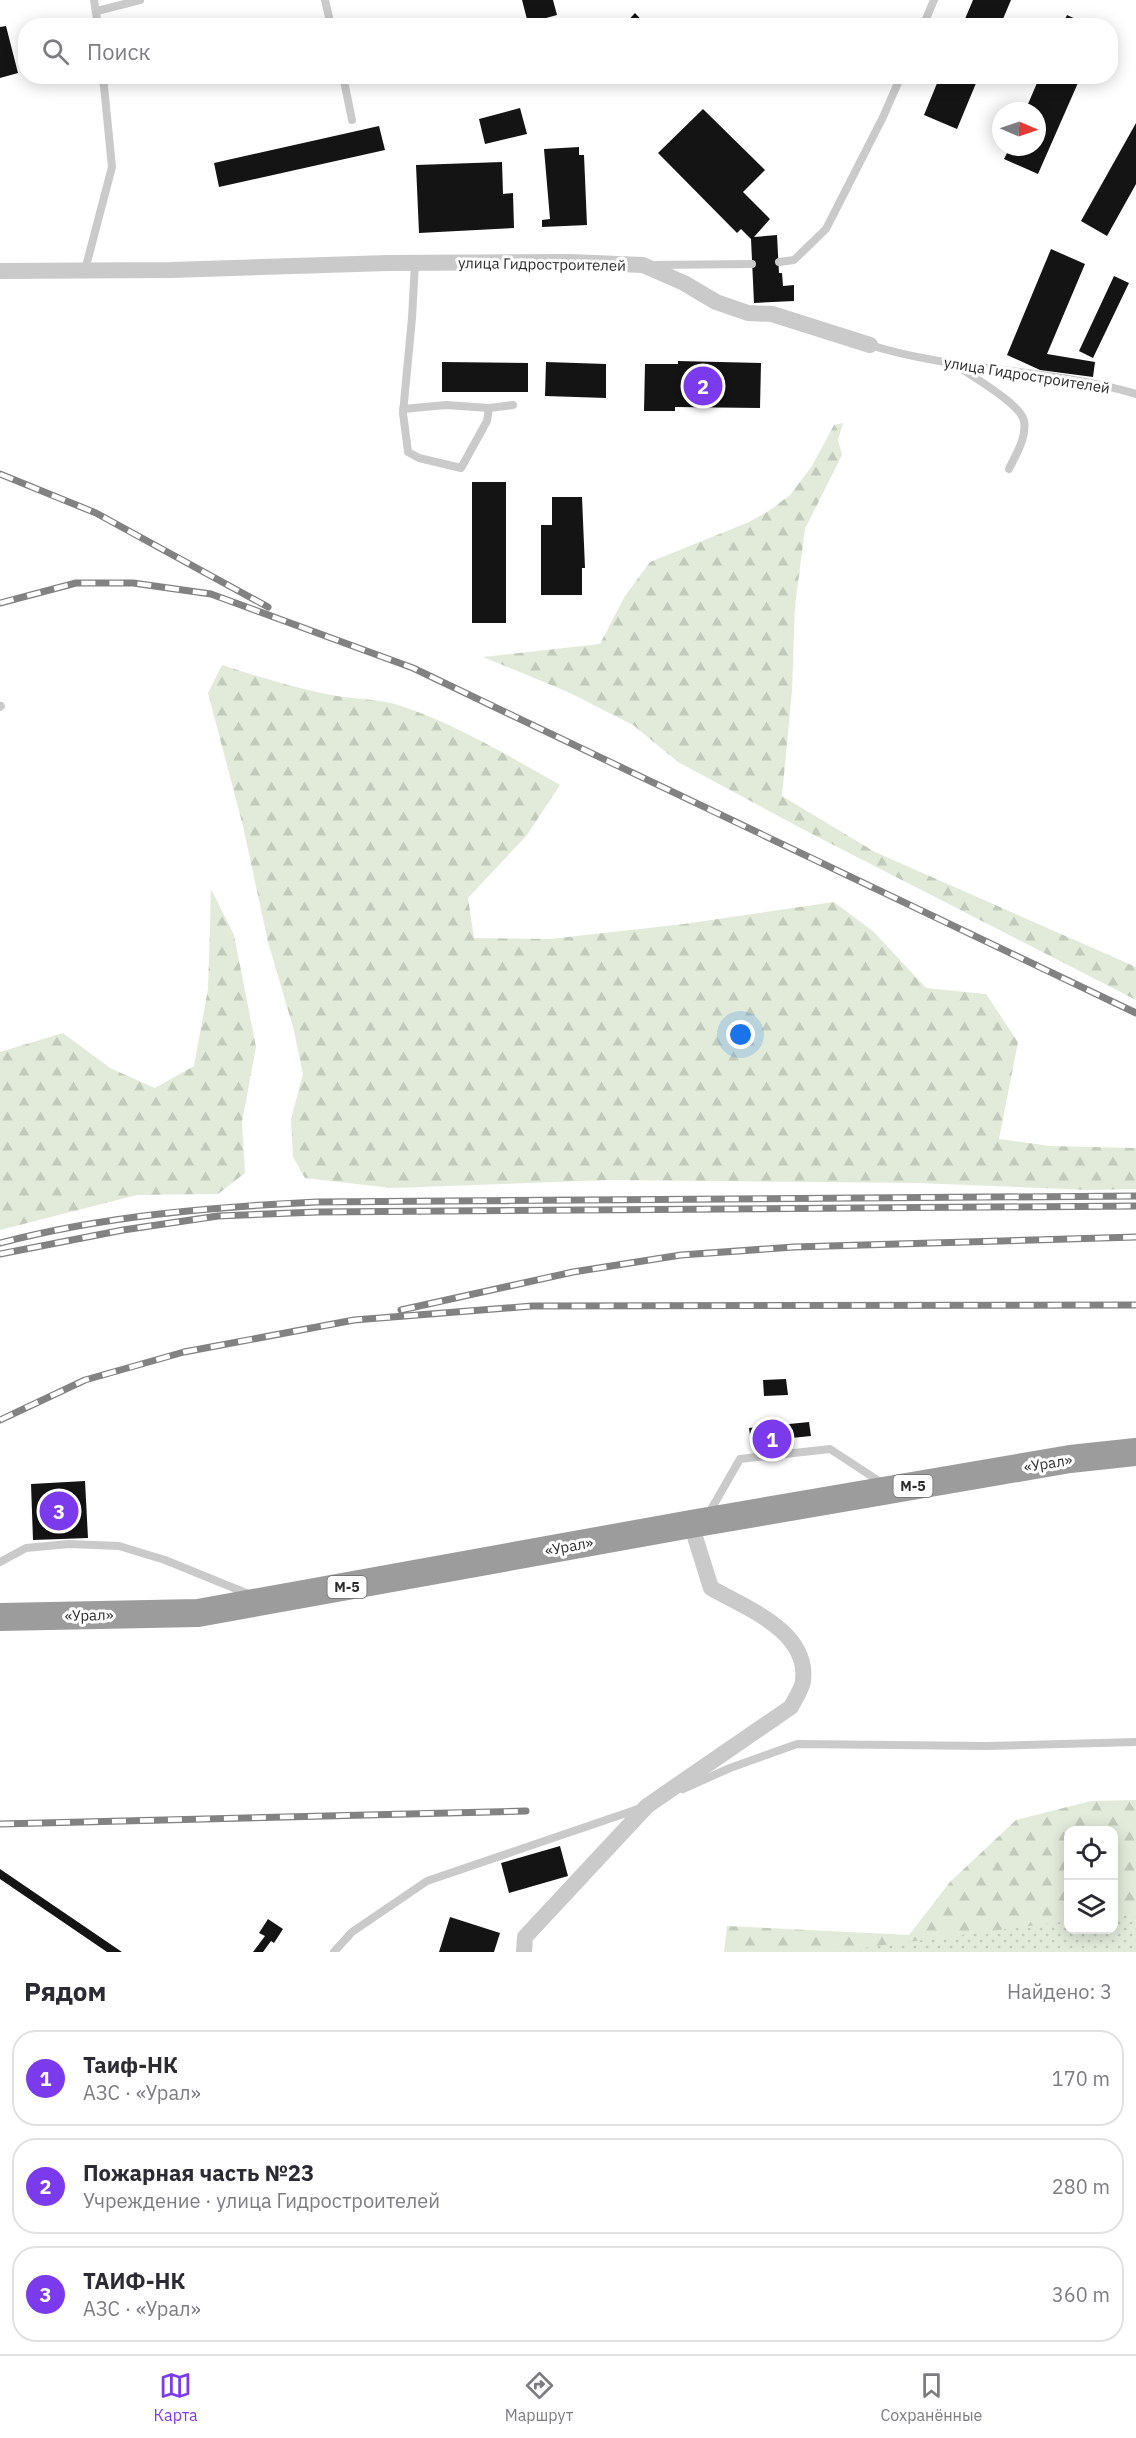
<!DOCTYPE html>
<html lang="ru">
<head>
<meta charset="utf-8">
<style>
	body { margin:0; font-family:"IBM Plex Sans",sans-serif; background:#f2f2f3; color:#2b2b33 }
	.controls { position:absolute; right:18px; bottom:18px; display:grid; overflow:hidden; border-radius:12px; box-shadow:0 3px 15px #0003 }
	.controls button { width:54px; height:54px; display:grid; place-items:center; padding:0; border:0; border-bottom:2px solid #e1e1e2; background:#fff; color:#2b2b33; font:30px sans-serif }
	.compass { position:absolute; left:992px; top:102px; width:54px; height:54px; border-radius:50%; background:#fff; box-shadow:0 3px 15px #0003; rotate:92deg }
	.you { position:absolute; left:741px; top:1035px; width:21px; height:21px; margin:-15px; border:4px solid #fff; border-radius:50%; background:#1a73e8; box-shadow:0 0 0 9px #1a73e833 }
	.badge { display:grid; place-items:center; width:39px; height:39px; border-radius:50%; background:#7c3aed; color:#fff; font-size:20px; font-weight:700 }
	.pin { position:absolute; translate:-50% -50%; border:3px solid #fff; box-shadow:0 2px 6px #0006 }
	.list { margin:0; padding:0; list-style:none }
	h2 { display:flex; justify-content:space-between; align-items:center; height:78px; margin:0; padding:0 24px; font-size:26px }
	h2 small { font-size:20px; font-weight:400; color:#7c7c81 }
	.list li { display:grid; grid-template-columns:39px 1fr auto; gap:18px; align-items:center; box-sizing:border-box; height:96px; margin:0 12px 12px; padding:0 12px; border:2px solid #e1e1e2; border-radius:24px }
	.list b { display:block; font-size:22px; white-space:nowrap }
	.list p { margin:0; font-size:20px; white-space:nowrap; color:#7c7c81 }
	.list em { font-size:20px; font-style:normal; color:#7c7c81 }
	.icon { flex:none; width:33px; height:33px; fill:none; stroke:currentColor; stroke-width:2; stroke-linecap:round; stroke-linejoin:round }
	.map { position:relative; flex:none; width:1136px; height:1952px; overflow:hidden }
	.search { position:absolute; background:#fff; box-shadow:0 3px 15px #0003; left:18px; right:18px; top:18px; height:66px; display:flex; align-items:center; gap:15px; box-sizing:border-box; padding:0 21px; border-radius:24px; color:#7c7c81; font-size:22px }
	.sheet { height:402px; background:#fff }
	nav { display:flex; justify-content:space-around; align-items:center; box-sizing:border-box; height:84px; border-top:2px solid #e1e1e2; background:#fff; font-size:16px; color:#7c7c81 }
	nav a { display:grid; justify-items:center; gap:3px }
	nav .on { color:#7c3aed }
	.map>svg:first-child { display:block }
	.forest { fill:url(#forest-firs); fill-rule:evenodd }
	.park { fill:url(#park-dots) }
	.building { fill:#141414 }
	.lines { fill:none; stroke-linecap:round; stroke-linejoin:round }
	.service { stroke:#cacaca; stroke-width:8 }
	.minor { stroke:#cacaca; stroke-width:16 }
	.trunk { stroke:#9c9c9c; stroke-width:28 }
	.rail-casing { stroke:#828282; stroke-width:7 }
	.rail { stroke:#fff; stroke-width:4.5; stroke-dasharray:14; stroke-linecap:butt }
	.labels { text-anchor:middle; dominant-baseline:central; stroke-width:6; stroke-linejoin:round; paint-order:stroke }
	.shield { fill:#fff; stroke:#6c6c6c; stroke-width:1.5 }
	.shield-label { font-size:14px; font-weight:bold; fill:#2d2d2d }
	.street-label { font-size:15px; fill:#2d2d2d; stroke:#fff }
</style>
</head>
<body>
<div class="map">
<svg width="1136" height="1952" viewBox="0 0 1136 1952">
	<defs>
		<pattern id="forest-firs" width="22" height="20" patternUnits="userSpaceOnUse" patternTransform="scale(1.5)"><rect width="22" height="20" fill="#e2ebda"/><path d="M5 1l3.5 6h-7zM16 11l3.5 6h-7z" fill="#c2cabb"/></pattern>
		<pattern id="park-dots" width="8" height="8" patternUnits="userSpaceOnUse" patternTransform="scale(1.5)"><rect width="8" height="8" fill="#e2ebda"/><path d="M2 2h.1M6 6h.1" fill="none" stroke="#c2cabb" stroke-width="1.8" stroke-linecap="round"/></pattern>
	</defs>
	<rect width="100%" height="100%" fill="#fff"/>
	<path class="forest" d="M843,423L838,440L842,455L805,529L795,606L792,691L782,796L875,852L1136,967V1000L810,833L678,762L633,725L568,692L483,657L600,644L625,596L650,562L749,522L770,510L790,495L812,466L834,425Z
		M222,665C260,677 297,689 337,696C355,699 374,699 391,703C445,718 511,757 560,785L527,835L468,898L474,938L550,939L684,924L834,902L874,932L926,988L986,994L1018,1042L999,1139L1050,1146L1136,1148V1189L1089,1190L918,1183L609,1180L391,1188L305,1178L293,1157L291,1119L303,1074L293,1027L268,942L243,826L208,693Z
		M211,889L234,935L256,1047L242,1122L245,1173L218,1194L137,1195L0,1230V1052L63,1033L110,1068L155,1088L194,1066L208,989Z
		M1136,1800V1952H724L727,1926L909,1935L950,1882L1016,1820L1091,1801ZM1068,1830H1114V1930H1068Z"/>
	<path class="park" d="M1136,1912V1952H832L1068,1921V1930H1114V1915Z"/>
	<path class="building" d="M522,0H553L557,15L528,23Z
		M973,0H1011L1000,26H962Z
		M635,13L647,26H623Z
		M1067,15L1091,26H1062Z
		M6,26L18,73L0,78V27Z
		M940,76H979L957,129L924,115Z
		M1040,76H1081L1038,174L1004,159L1010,147H1037V111H1025Z
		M520,108L527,134L485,144L479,119Z
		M703,109L765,170L743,192L770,219L754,237L777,235L779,273H782L783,286L794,285V301L754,303L751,239L741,229L737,233L658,153Z
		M1136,123V184L1107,236L1081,221Z
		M379,126L385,150L219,187L214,163Z
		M579,147V155H584L587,225L542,227V220L550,219L544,149Z
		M502,162L503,194L513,193L514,228L419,233L416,165Z
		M1051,249L1085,264L1047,354L1095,362L1093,377L1040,370L1007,355Z
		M1114,276L1129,283L1093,358L1079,351Z
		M678,361L761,363L760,408L675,407V411H644L645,364H678Z
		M442,362L528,363V392H442Z
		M546,362L606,364V398L545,396Z
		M472,482H506V623H472Z
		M552,497H582L585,568H582V595H541V525H552Z
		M786,1379L788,1395L764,1396L763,1380Z
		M809,1422L811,1436L751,1442L749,1428Z
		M85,1481L88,1538L33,1540L31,1484Z
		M560,1846L568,1876L509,1893L501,1863Z
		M0,1869L122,1952H107L0,1879Z
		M450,1917L500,1933L494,1952H439Z
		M268,1919L283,1929L274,1943L271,1941L263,1952H253L265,1936L259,1933Z"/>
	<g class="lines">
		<path class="service" d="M94,0L98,26
			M325,0L331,26
			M97,11L140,0
			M923,26L934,0
			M343,76L352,120
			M779,262L794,260L826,229L883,117L901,76
			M415,263L412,318L403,413L408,452L419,458L461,468L487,421L489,408L513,405
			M652,265L752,264
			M85,270L112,167L103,76
			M870,345C956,372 1050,368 1136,394
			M956,365C971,376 1021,404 1024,421C1027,438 1016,454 1009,469
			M403,409L446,405L489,408
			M0,707L1,706
			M709,1513L740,1459L830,1449L882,1483
			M0,1562L26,1548L69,1544L119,1546L165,1560L251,1595
			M683,1789L730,1768L797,1744L987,1746L1136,1742
			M334,1952L352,1932L427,1881L641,1808"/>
		<path class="minor" d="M0,271L171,270L388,263L570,262L643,265L684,283L716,302L748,313L772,314L870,345
			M524,1952L525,1937L647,1806L791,1707C795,1699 802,1689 803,1681C809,1631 746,1608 711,1588L691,1524"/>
		<path class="trunk" d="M0,1617L198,1613L691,1524L1070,1459L1136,1452"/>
		<g class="rail-casing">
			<path id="rail" d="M0,474L96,513L268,607
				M0,603L76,583H133L211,594L413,668L1136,1013
				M0,1243C104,1216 210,1207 317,1202L1136,1196
				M0,1254L123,1230L218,1216L318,1212L1136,1206
				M401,1310L573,1272L681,1255L794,1247L1136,1237
				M0,1420L85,1380L184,1352L354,1320L532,1306L1136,1305
				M0,1824L526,1811"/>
		</g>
		<use href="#rail" class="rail"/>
	</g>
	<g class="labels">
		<g class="shield">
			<rect x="893.5" y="1475" width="39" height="22" rx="4.5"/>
			<rect x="327.5" y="1576" width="39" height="22" rx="4.5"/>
		</g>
		<g class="shield-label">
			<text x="913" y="1486">М-5</text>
			<text x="347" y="1587">М-5</text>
		</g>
		<g class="street-label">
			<text transform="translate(542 264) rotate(1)">улица Гидростроителей</text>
			<text transform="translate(1027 375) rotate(9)">улица Гидростроителей</text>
			<text transform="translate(1048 1463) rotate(-9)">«Урал»</text>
			<text transform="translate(569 1546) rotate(-10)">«Урал»</text>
			<text transform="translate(89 1615) rotate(-1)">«Урал»</text>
		</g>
	</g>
</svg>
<div class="controls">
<button><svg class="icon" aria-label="locate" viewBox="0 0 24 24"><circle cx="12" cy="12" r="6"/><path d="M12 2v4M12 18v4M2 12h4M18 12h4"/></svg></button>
<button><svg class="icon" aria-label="layers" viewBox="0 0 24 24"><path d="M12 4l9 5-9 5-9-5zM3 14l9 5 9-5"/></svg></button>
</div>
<svg class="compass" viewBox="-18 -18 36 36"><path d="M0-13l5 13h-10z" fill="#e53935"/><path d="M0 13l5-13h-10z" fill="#7c7c81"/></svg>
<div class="you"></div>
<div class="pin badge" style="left:772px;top:1439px">1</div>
<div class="pin badge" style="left:703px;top:386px">2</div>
<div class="pin badge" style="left:59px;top:1511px">3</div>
<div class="search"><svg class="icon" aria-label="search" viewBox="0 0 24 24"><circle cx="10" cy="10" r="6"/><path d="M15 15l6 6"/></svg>Поиск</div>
</div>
<section class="sheet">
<h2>Рядом<small>Найдено: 3</small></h2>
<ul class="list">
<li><span class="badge">1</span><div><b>Таиф-НК</b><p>АЗС · «Урал»</p></div><em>170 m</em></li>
<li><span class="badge">2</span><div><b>Пожарная часть №23</b><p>Учреждение · улица Гидростроителей</p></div><em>280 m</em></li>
<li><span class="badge">3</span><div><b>ТАИФ-НК</b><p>АЗС · «Урал»</p></div><em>360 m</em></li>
</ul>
</section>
<nav>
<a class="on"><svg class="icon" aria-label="map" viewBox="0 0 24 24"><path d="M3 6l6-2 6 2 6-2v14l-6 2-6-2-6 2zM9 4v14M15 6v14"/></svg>Карта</a>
<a><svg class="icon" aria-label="directions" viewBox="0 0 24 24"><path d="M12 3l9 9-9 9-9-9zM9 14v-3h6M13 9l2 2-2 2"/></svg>Маршрут</a>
<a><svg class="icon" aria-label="saved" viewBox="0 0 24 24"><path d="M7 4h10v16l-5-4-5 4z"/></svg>Сохранённые</a>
</nav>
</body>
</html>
